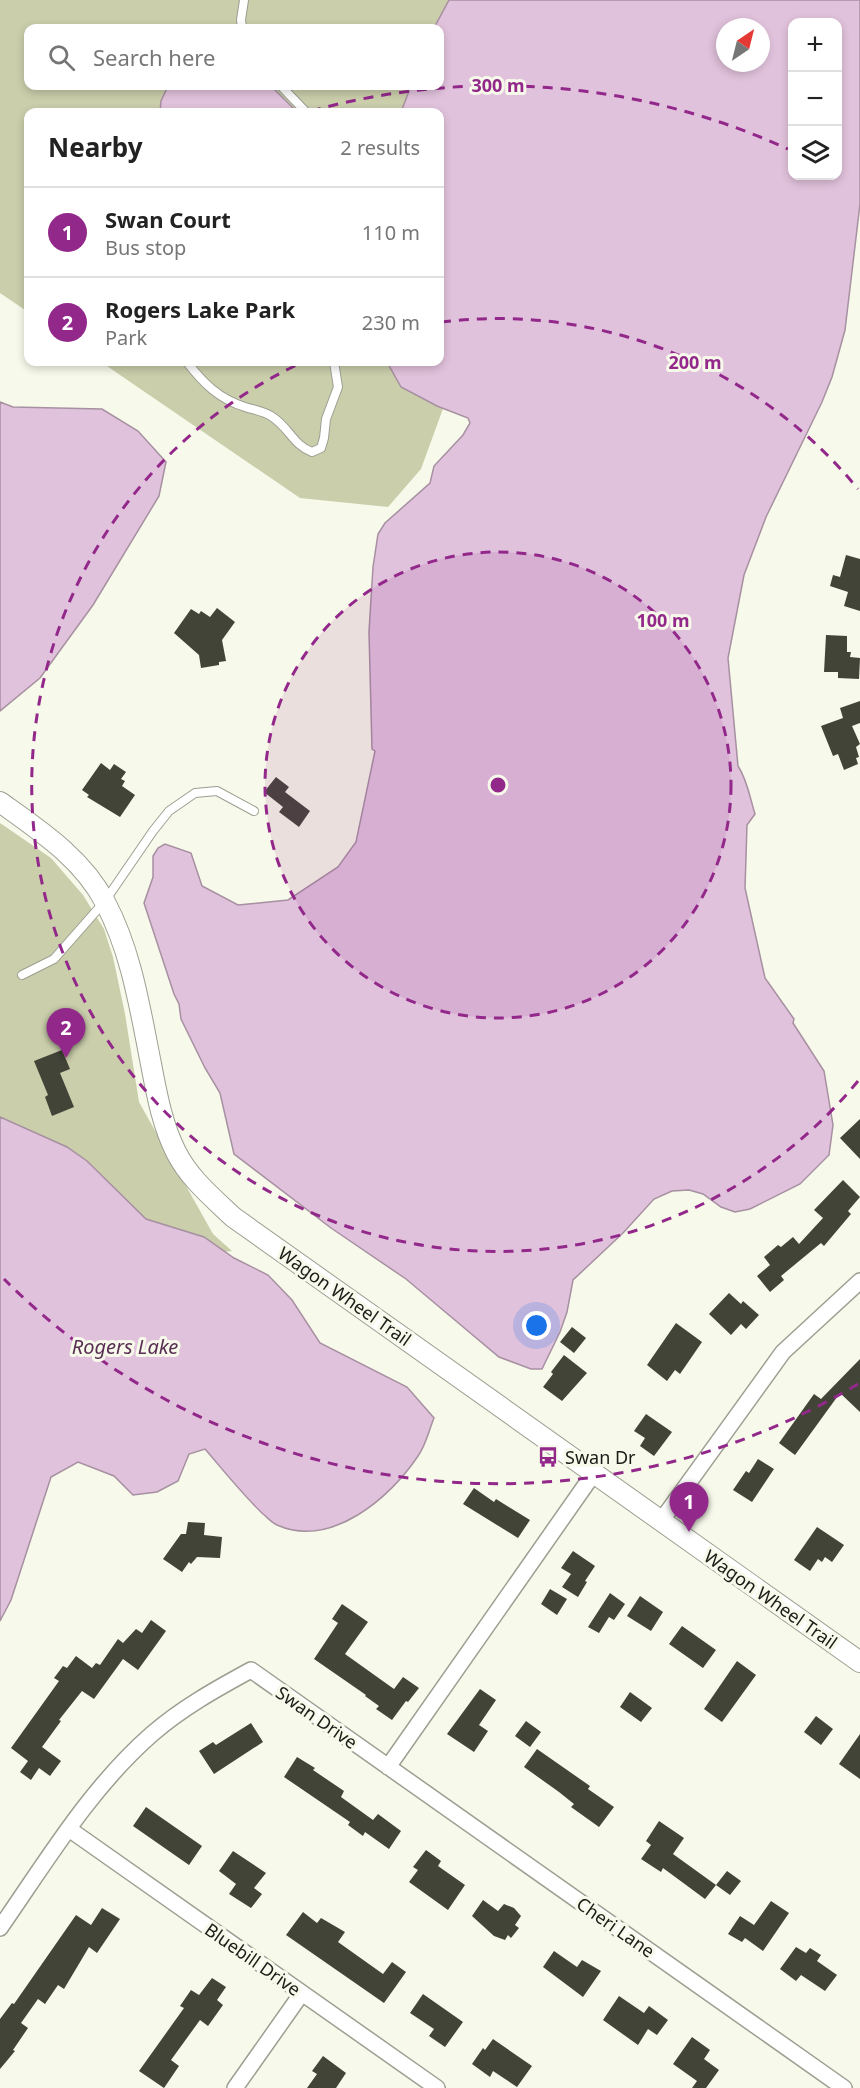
<!DOCTYPE html>
<html lang="en">
<head>
<meta charset="utf-8">
<style>
	body { margin:0; font-family:"Noto Sans",sans-serif; background:#f2f2f2; color:#222 }
	.controls { position:absolute; right:18px; top:18px; display:grid; overflow:hidden; border-radius:12px; box-shadow:0 3px 9px #0003 }
	.controls button { width:54px; height:54px; display:grid; place-items:center; padding:0; border:0; border-bottom:2px solid #e0e0e0; background:#fff; color:#222; font:30px sans-serif }
	.compass { position:absolute; left:716px; top:18px; width:54px; height:54px; border-radius:50%; background:#fff; box-shadow:0 3px 9px #0003; rotate:35deg }
	.you { position:absolute; left:537px; top:1326px; width:21px; height:21px; margin:-15px; border:4px solid #fff; border-radius:50%; background:#1a73e8; box-shadow:0 0 0 9px #1a73e833 }
	.badge { display:grid; place-items:center; width:39px; height:39px; border-radius:50%; background:#93288b; color:#fff; font-size:20px; font-weight:700 }
	.pin { position:absolute; translate:-50% -50px; filter:drop-shadow(0 2px 3px #0008) }
	.pin::after { content:''; position:absolute; top:32px; width:21px; height:18px; background:inherit; clip-path:polygon(0 0,100% 0,50% 100%) }
	.list { margin:0; padding:0; list-style:none }
	h2 { display:flex; justify-content:space-between; align-items:center; height:78px; margin:0; padding:0 24px; font-size:26px }
	h2 small { font-size:20px; font-weight:400; color:#767676 }
	.list li { display:grid; grid-template-columns:39px 1fr auto; gap:18px; align-items:center; box-sizing:border-box; height:90px; padding:0 24px; border-top:2px solid #e0e0e0 }
	.list b { display:block; font-size:22px; white-space:nowrap }
	.list p { margin:0; font-size:20px; white-space:nowrap; color:#767676 }
	.list em { font-size:20px; font-style:normal; color:#767676 }
	.icon { flex:none; width:33px; height:33px; fill:none; stroke:currentColor; stroke-width:2; stroke-linecap:round; stroke-linejoin:round }
	.map { position:relative; flex:none; width:860px; height:2088px; overflow:hidden }
	.search { position:absolute; background:#fff; box-shadow:0 3px 9px #0003; left:24px; top:24px; width:420px; height:66px; display:flex; align-items:center; gap:15px; box-sizing:border-box; padding:0 21px; border-radius:12px; color:#767676; font-size:22px }
	.panel { position:absolute; background:#fff; box-shadow:0 3px 9px #0003; left:24px; top:108px; width:420px; height:258px; border-radius:12px }
	.map>svg:first-child { display:block }
	.green { fill:#caceab; fill-rule:evenodd }
	.water { fill:#e1c2dc; stroke:#a690a1; stroke-width:1.5; fill-rule:evenodd }
	.building { fill:#434438 }
	.lines { fill:none; stroke-linecap:round; stroke-linejoin:round }
	.service-casing { stroke:#9c9f91; stroke-width:10 }
	.minor-casing { stroke:#9c9f91; stroke-width:18 }
	.tertiary-casing { stroke:#9c9f91; stroke-width:22 }
	.service { stroke:#fff; stroke-width:8 }
	.minor { stroke:#fff; stroke-width:15 }
	.tertiary { stroke:#fff; stroke-width:20 }
	.ring { fill:none; stroke:#93288b; stroke-width:3; stroke-dasharray:10 8 }
	.labels { text-anchor:middle; dominant-baseline:central; stroke-width:6; stroke-linejoin:round; paint-order:stroke }
	.street-label { font-size:18px; fill:#1b1c17; stroke:#f7f9ea }
	.poi-label { font-size:18px; fill:#1b1c17; stroke:#f7f9ea; text-anchor:start }
	.water-label { font-size:20px; font-style:italic; fill:#582f53; stroke:#f7f9ea }
	.centre { fill:#93288b; stroke:#f7f9ea; stroke-width:3 }
	.ring-label { font-size:18px; text-anchor:middle; font-weight:bold; fill:#93288b; stroke:#f7f9ea; stroke-width:6; stroke-linejoin:round; paint-order:stroke }
</style>
</head>
<body>
<div class="map">
<svg width="860" height="2088" viewBox="0 0 860 2088">
	<rect width="100%" height="100%" fill="#f7f9ea"/>
	<path class="green" d="M0,0H486L440,112H28V312L0,293ZM28,28H440V86H28Z
		M101,362H440L449,392L421,469L388,507L300,498Z
		M0,823L51,858L83,895L104,929L113,957L125,1014L139,1102L213,1234L232,1251L157,1261L0,1117Z"/>
	<path class="water" d="M449,0H860V204L845,330L832,377L822,402L766,517L744,575L728,658L738,766C747,779 750,798 755,814L747,825L745,888L765,978L794,1019L793,1023L824,1071L833,1125L829,1155L800,1184L750,1209L735,1212L721,1207L703,1194L689,1190L672,1191L654,1199L623,1233L573,1280L567,1312L560,1332L542,1369H531L499,1357L406,1279L331,1228L234,1154L220,1093L205,1068L181,1019L179,1004L174,994L144,903L153,877V856L158,848L165,844L191,853L202,886L238,905L288,900L338,867L356,842L375,751L372,749L369,632L373,567L378,534L385,523L430,483L434,466L463,435L470,423L468,418L437,406L401,387L387,362H440V112H401L411,86H440V28H434ZM792,22H838V176H792ZM725,27H761V63H725Z
		M168,86H271L297,112H160L161,101Z
		M0,402L13,407L102,409L138,431L166,462L159,496L93,605L40,678L0,711Z
		M0,1117L67,1147L87,1161L146,1219L204,1237L234,1258L268,1275L292,1300L320,1343L407,1387L434,1418C429,1430 426,1445 418,1456C390,1498 331,1549 277,1525C272,1523 267,1517 263,1514C242,1494 224,1471 205,1449L189,1454L178,1481L157,1492L133,1495L114,1476L78,1462L51,1477L11,1600L0,1621Z"/>
	<path class="building" d="M846,555L860,559V611L844,606L848,592L830,586L833,575L840,577Z
		M217,608L235,622L222,640L226,661L219,662V665L201,668L199,655L174,633L191,609L199,614L201,611L210,617Z
		M826,635L847,636V652H851L850,657L860,658L859,679L838,678V672H824Z
		M860,701V723L852,726L860,744L856,747L859,757L856,758L858,764L844,770L838,754L833,756L821,726L843,718L840,708Z
		M101,763L110,770L114,764L126,772L121,779L125,781L122,786L135,795L120,817L87,797L89,795L82,790Z
		M276,777L289,787L285,792L310,811L299,827L279,812L283,807L264,792Z
		M62,1050L70,1069L60,1073L74,1107L52,1116L45,1097L48,1095L34,1061Z
		M860,1119V1159L840,1138Z
		M843,1180L860,1197L848,1211L851,1214L824,1246L821,1243L781,1276L784,1280L770,1292L757,1276L770,1265L764,1257L778,1245L781,1247L793,1237L799,1244L823,1218L814,1210Z
		M729,1293L741,1304L743,1301L759,1315L746,1329L741,1324L731,1335L709,1314Z
		M676,1323L702,1342L680,1374L675,1370L667,1381L647,1365Z
		M572,1327L586,1338L574,1353L560,1342Z
		M564,1355L587,1373L562,1401L543,1387L553,1374L551,1372Z
		M860,1359V1412L840,1393L795,1455L779,1443L814,1394L821,1399Z
		M646,1414L672,1432L654,1456L640,1446L645,1438L634,1431Z
		M758,1459L774,1469L752,1502L733,1490L746,1471L749,1473Z
		M474,1488L494,1502L496,1499L530,1520L518,1538L463,1504Z
		M188,1522L205,1523L204,1535L222,1537L220,1558L197,1557L191,1564L189,1562L182,1572L163,1559L181,1534H186Z
		M817,1527L844,1545L832,1562L825,1557L822,1562L818,1559L810,1571L794,1560Z
		M573,1551L595,1566L585,1581L587,1582L578,1597L562,1587L571,1574L561,1568Z
		M550,1589L567,1599L557,1615L541,1604Z
		M610,1593L625,1604L614,1620L609,1617L599,1633L588,1627Z
		M640,1596L663,1612L651,1631L627,1616Z
		M342,1604L368,1622L345,1654L394,1689L403,1677L419,1688L408,1702L406,1701L392,1720L376,1709L379,1706L365,1696L366,1695L314,1659L338,1623L332,1619Z
		M151,1620L166,1631L138,1670L123,1659L94,1699L82,1691L59,1720L61,1721L42,1747L61,1761L50,1776L39,1768L31,1780L20,1772L28,1761L11,1748L59,1681L54,1678L63,1666L67,1668L76,1656L92,1668L96,1663L100,1665L118,1639L123,1643L136,1629L142,1633Z
		M682,1626L716,1650L703,1668L669,1644Z
		M737,1661L756,1675L722,1722L704,1709Z
		M480,1689L496,1700L479,1725L488,1731L474,1752L447,1734Z
		M630,1692L652,1708L641,1722L620,1707Z
		M816,1716L833,1729L821,1745L804,1732Z
		M526,1721L541,1732L530,1747L515,1736Z
		M251,1723L263,1742L214,1774L199,1751L213,1742L216,1745Z
		M860,1734V1779L839,1764Z
		M537,1749L590,1786L588,1789L614,1807L599,1827L571,1807L574,1804L559,1792L524,1767Z
		M297,1757L315,1768L313,1770L344,1791L341,1797L373,1820L378,1814L401,1831L389,1849L365,1832L363,1836L348,1825L350,1822L284,1777Z
		M146,1807L202,1846L189,1865L133,1826Z
		M659,1821L684,1838L673,1854L716,1885L705,1899L663,1868L661,1872L641,1859L651,1845L646,1841Z
		M426,1850L441,1861L438,1866L465,1885L448,1910L409,1882L418,1870L413,1867Z
		M233,1851L266,1873L254,1888L262,1894L251,1908L229,1894L236,1884L219,1871Z
		M727,1871L741,1881L730,1895L716,1885Z
		M483,1900L498,1911L504,1904L514,1908L521,1916L515,1925L519,1928L511,1938L508,1935L505,1940L494,1936L472,1916Z
		M771,1901L789,1913L763,1951L745,1938L742,1942L728,1934L740,1916L754,1925Z
		M102,1908L120,1919L97,1953L89,1947L64,1989L58,1985L45,2004L38,1999L21,2023L28,2028L13,2050L15,2051L0,2069V2019L12,2003L14,2004L76,1915L91,1925Z
		M303,1912L317,1923L321,1918L345,1932L338,1942L383,1974L392,1962L406,1972L384,2003L286,1935Z
		M796,1947L806,1953L810,1948L821,1955L817,1961L837,1975L825,1991L801,1975L796,1981L780,1969Z
		M554,1951L577,1967L582,1960L601,1971L583,1997L543,1967Z
		M212,1978L226,1987L217,2000L223,2005L208,2026L200,2020L171,2060L179,2066L164,2088L139,2071L184,2008L180,2006L191,1990L199,1995Z
		M423,1994L463,2022L445,2047L429,2036L434,2029L410,2013Z
		M619,1996L644,2013L649,2006L668,2020L657,2035L648,2029L638,2045L603,2020Z
		M692,2037L710,2050L704,2059L719,2070L706,2088H692L697,2081L673,2064Z
		M493,2039L532,2066L517,2087L493,2071L490,2077L472,2064L483,2048L485,2050Z
		M323,2056L346,2073L336,2088H307L317,2074L312,2071Z"/>
	<g class="lines">
		<g class="service-casing">
			<path id="service" d="M242,28L241,20L244,0
				M281,86L306,112
				M187,362C203,383 219,399 245,407C254,410 263,411 271,416C289,427 293,445 312,452L321,448L324,438L326,419L338,387L334,362
				M22,975L54,959L105,901L153,831L169,811L195,793L217,791L254,811"/>
		</g>
		<g class="minor-casing">
			<path id="minor" d="M661,1521L783,1352L860,1281
				M388,1767L594,1473
				M69,1829L437,2088
				M0,1928C46,1862 90,1788 152,1734C182,1708 216,1689 251,1670L844,2088
				M235,2088L302,1993"/>
		</g>
		<g class="tertiary-casing">
			<path id="tertiary" d="M0,802C39,830 82,858 105,902C132,953 140,1009 151,1064C157,1095 162,1124 176,1152C189,1178 212,1197 233,1217L860,1662"/>
		</g>
		<use href="#service" class="service"/>
		<use href="#minor" class="minor"/>
		<use href="#tertiary" class="tertiary"/>
	</g>
	<circle cx="498" cy="785" r="233" fill="#93288b" fill-opacity=".12"/>
	<g class="ring">
		<circle cx="498" cy="785" r="233"/>
		<path d="M858 1081A466 466 0 1 1 301 363M441 322A466 466 0 0 1 858 489"/>
		<path d="M858 1384A699 699 0 0 1 4 1279M311 111A699 699 0 0 1 788 149"/>
	</g>
	<defs>
		<g id="bus-bare" transform="scale(1.62)"><path d="M-5-6H5V4H4V6H2V4H-2V6H-4V4H-5ZM-3.5-4V0h7V-4ZM-3.5 1.2v1.5H-2V1.2ZM2 1.2v1.5H3.5V1.2Z" fill="#93288b" stroke="#f7f9ea" stroke-width="2.5" paint-order="stroke"/></g>
	</defs>
	<g fill-rule="evenodd">
		<use href="#bus-bare" x="548" y="1457"/>
	</g>
	<g class="labels">
		<g class="street-label">
			<text transform="translate(345 1296) rotate(35)">Wagon Wheel Trail</text>
			<text transform="translate(771 1599) rotate(35)">Wagon Wheel Trail</text>
			<text transform="translate(317 1717) rotate(35)">Swan Drive</text>
			<text transform="translate(616 1927) rotate(35)">Cheri Lane</text>
			<text transform="translate(253 1959) rotate(35)">Bluebill Drive</text>
		</g>
		<g class="poi-label">
			<text x="565" y="1457">Swan Dr</text>
		</g>
		<g class="water-label">
			<text x="125" y="1346">Rogers Lake</text>
		</g>
	</g>
	<circle cx="498" cy="785" r="9" class="centre"/>
	<g class="ring-label">
		<text x="498" y="92">300 m</text>
		<text x="695" y="369">200 m</text>
		<text x="663" y="627">100 m</text>
	</g>
</svg>
<div class="controls">
<button>+</button>
<button>−</button>
<button><svg class="icon" aria-label="layers" viewBox="0 0 24 24"><path d="M12 4l9 5-9 5-9-5zM3 14l9 5 9-5"/></svg></button>
</div>
<svg class="compass" viewBox="-18 -18 36 36"><path d="M0-13l5 13h-10z" fill="#e53935"/><path d="M0 13l5-13h-10z" fill="#767676"/></svg>
<div class="you"></div>
<div class="pin badge" style="left:689px;top:1532px">1</div>
<div class="pin badge" style="left:66px;top:1058px">2</div>
<div class="search"><svg class="icon" aria-label="search" viewBox="0 0 24 24"><circle cx="10" cy="10" r="6"/><path d="M15 15l6 6"/></svg>Search here</div>
<section class="panel">
<h2>Nearby<small>2 results</small></h2>
<ul class="list">
<li><span class="badge">1</span><div><b>Swan Court</b><p>Bus stop</p></div><em>110 m</em></li>
<li><span class="badge">2</span><div><b>Rogers Lake Park</b><p>Park</p></div><em>230 m</em></li>
</ul>
</section>
</div>
</body>
</html>
